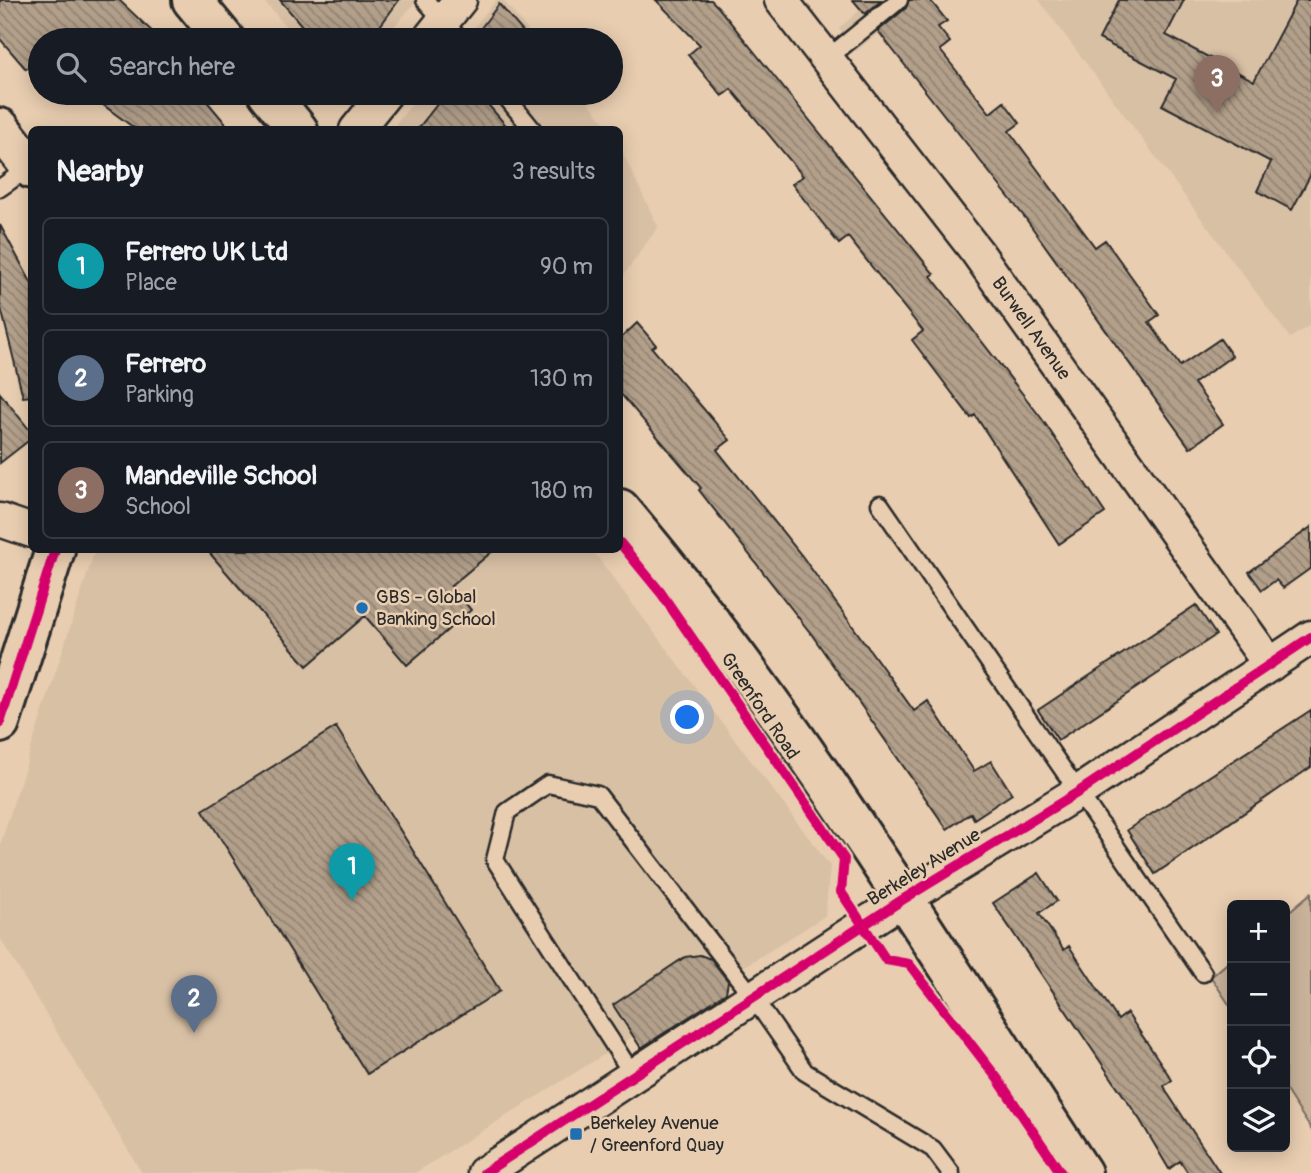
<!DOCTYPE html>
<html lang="en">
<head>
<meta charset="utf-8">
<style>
	body { margin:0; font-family:Pangolin,sans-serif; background:#242831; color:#f1f3f6 }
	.controls { position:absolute; right:21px; bottom:21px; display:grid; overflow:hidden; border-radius:10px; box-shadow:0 4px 18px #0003 }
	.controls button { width:63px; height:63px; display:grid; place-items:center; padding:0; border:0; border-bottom:2px solid #363941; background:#171b24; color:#f1f3f6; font:35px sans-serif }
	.you { position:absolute; left:688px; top:718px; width:24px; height:24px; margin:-18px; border:5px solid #fff; border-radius:50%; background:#1a73e8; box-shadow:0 0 0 10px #1a73e833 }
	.badge { display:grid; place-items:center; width:46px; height:46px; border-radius:50%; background:#d93025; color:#fff; font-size:23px; font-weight:700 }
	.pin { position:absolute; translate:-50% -58px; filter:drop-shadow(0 2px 4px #0008) }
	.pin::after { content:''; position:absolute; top:37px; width:24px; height:21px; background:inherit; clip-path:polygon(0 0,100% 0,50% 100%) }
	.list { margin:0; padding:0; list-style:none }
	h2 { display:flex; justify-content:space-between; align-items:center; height:91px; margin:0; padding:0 28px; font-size:30px }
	h2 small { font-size:23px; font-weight:400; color:#9ea1a6 }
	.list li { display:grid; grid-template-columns:46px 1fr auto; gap:21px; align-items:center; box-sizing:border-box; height:98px; margin:0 14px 14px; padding:0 14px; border:2px solid #363941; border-radius:10px }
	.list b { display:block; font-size:26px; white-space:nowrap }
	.list p { margin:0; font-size:23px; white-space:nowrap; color:#9ea1a6 }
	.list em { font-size:23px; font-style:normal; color:#9ea1a6 }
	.icon { flex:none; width:38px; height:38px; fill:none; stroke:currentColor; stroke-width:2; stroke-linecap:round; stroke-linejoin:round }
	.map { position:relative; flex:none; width:1311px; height:1173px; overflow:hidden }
	.search { position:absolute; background:#171b24; box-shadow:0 4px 18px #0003; left:28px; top:28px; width:595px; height:77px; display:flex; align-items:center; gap:18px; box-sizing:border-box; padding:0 24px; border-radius:38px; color:#9ea1a6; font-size:26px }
	.panel { position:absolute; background:#171b24; box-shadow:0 4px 18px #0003; left:28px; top:126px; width:595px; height:427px; border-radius:10px }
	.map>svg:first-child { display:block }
	.built { fill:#d8c0a5 }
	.pitch { fill:#c9b29a; stroke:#7a6e62; stroke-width:2 }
	.building { fill:url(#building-back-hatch); stroke:#2b2b2b; stroke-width:2 }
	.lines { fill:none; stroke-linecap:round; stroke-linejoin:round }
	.lane-casing { stroke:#2b2b2b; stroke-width:21 }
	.street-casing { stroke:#2b2b2b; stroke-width:37 }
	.secondary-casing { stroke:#2b2b2b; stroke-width:44 }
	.primary-casing { stroke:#2b2b2b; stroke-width:44 }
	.lane { stroke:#e8cdb0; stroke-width:16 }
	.street { stroke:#e8cdb0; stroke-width:32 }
	.secondary { stroke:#e8cdb0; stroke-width:38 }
	.primary { stroke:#e8cdb0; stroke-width:38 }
	.cycleway-casing { stroke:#e8cdb0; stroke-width:15 }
	.cycleway { stroke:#d6006c; stroke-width:10 }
	.poi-dot { fill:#1f6fb2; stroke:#e8cdb0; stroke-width:2.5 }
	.labels { text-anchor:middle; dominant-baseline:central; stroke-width:5; stroke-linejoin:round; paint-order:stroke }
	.street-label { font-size:19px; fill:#2b2b2b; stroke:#e8cdb0 }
	.poi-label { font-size:19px; fill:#2b2b2b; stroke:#e8cdb0; text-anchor:start }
</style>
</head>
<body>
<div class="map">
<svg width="1311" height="1173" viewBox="0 0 1311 1173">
	<defs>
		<pattern id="building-back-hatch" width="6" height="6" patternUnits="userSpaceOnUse" patternTransform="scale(1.75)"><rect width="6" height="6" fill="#b3a08b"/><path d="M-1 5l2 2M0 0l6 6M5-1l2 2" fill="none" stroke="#928372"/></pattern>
	</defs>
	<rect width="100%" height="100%" fill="#e8cdb0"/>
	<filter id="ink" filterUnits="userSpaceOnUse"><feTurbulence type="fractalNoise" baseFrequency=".0143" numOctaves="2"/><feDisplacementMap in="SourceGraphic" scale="14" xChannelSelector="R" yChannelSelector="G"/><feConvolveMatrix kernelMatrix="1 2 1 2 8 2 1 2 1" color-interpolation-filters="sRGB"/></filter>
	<g filter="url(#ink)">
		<path class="built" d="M263,0H418L382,40H298Z
			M496,0H503L536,40H464Z
			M872,0H920L856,51L839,28Z
			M1039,0H1311V325L1290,338Z
			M421,93H581L610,129L391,130Z
			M620,147L658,227L620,280Z
			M95,550H592L830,866L825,916L415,1173H142L0,938V845Z"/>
		<path class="pitch" d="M1311,893V1129L1285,1089V915Z
			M1232,959V1009L1211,977Z"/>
		<path class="building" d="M0,0H119L161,40H65L64,37L60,40H40V58L26,69L0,39Z
			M280,0H399L370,40H314Z
			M656,0H711L718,7L934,274L931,276L1042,419L1105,513L1059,544L975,415L971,418L912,340L923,331L848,237L839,244L792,184L803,176L731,89L722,96L688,55L700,45Z
			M853,0H882L865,14Z
			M909,0H930L947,21L938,27L950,42L940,50L990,113L1004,102L1020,123L1009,131L1095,247L1105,240L1159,315L1149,322L1180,366L1220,339L1232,356L1194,383L1223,424L1190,448L1026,219L878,31L906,8Z
			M1119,0H1184L1166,35L1254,81L1297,0H1311V174L1292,210L1257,191L1271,162L1162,105L1176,79L1099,39Z
			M499,4L530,40H472Z
			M87,93H200L231,130H137Z
			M446,93H478L510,130H417Z
			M0,225L32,284V396L23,397L0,304Z
			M637,323L656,345L652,348L730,440L717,450L802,556L914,711L928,701L974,771L991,761L1012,794L974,819L971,813L947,829L812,635L699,490L701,488L620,393V339Z
			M0,393L32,433V438L0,463Z
			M1311,527V568L1283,588L1276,580L1262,590L1249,572Z
			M207,550H494L451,586L471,610L407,665L365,616L307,666Z
			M1196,605L1216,635L1058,740L1038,710Z
			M1311,710V767L1155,874L1127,830Z
			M336,727L500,991L367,1074L203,810Z
			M1039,873L1057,901L1039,913L1064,950L1069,946L1118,1020L1127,1013L1152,1050L1172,1080L1164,1086L1168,1094L1220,1173H1188L1180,1161L1169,1169L1140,1120L993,903Z
			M700,955L711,959L728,981L726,993L641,1048L613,1005L685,957Z"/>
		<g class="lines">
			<g class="lane-casing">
				<path id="lane" d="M425,0L460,40
					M828,58L899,0
					M503,93L533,130
					M0,188L30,167
					M880,504L1203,973
					M633,1075L495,860L507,812L548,784L598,795L753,997L805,1072L933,1149L951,1173"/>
			</g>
			<g class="street-casing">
				<g id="street">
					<path id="s1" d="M781,0L977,252L1270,665"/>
					<path d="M428,40L460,0"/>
					<path d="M356,130L386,93"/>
					<path d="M0,520L32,531"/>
					<path d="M484,1173L902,900L1080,791L1311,637"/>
				</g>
			</g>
			<g class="secondary-casing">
				<path id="secondary" d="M0,128L32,169
					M0,723L55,550"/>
			</g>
			<g class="primary-casing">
				<path id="primary" d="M192,0L225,40
					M268,93L298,130
					M620,509C794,714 934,948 1082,1173"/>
			</g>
			<use href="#lane" class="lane"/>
			<use href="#street" class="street"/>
			<use href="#secondary" class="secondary"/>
			<use href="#primary" class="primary"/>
			<g class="cycleway-casing">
				<path id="cycleway" d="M620,543L661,593L844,859L841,892L886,960L909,964L997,1078L1061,1173
					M0,723L55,550
					M484,1173L902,900L1080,791L1311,637"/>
			</g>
			<use href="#cycleway" class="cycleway"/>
		</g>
	</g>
	<g class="poi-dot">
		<circle cx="362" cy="608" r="7"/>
		<rect x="569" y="1127" width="14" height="14" rx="3.5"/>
	</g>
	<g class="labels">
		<g class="street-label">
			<text stroke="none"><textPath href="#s1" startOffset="413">Burwell Avenue</textPath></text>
			<text transform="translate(760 706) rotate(56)">Greenford Road</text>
			<text transform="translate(924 867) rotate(-32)">Berkeley Avenue</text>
		</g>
		<g class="poi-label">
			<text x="376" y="597">GBS - Global<tspan x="376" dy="22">Banking School</tspan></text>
			<text x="590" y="1123">Berkeley Avenue<tspan x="590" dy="22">/ Greenford Quay</tspan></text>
		</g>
	</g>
</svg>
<div class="controls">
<button>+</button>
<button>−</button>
<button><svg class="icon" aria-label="locate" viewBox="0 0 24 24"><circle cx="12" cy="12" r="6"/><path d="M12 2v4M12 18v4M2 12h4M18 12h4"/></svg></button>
<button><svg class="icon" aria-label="layers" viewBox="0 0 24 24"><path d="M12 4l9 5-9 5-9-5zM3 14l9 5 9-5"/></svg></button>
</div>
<div class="you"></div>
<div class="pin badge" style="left:352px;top:901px;background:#0f9aa8">1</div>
<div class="pin badge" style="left:194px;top:1033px;background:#5c6f8a">2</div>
<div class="pin badge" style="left:1217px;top:113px;background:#8d6e63">3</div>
<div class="search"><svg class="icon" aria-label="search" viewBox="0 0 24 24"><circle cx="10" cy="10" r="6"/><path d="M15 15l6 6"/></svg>Search here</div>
<section class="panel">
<h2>Nearby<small>3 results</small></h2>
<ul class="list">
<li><span class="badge" style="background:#0f9aa8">1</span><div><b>Ferrero UK Ltd</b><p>Place</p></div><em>90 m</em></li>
<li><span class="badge" style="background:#5c6f8a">2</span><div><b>Ferrero</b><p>Parking</p></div><em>130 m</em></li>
<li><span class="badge" style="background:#8d6e63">3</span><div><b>Mandeville School</b><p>School</p></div><em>180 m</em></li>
</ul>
</section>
</div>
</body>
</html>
